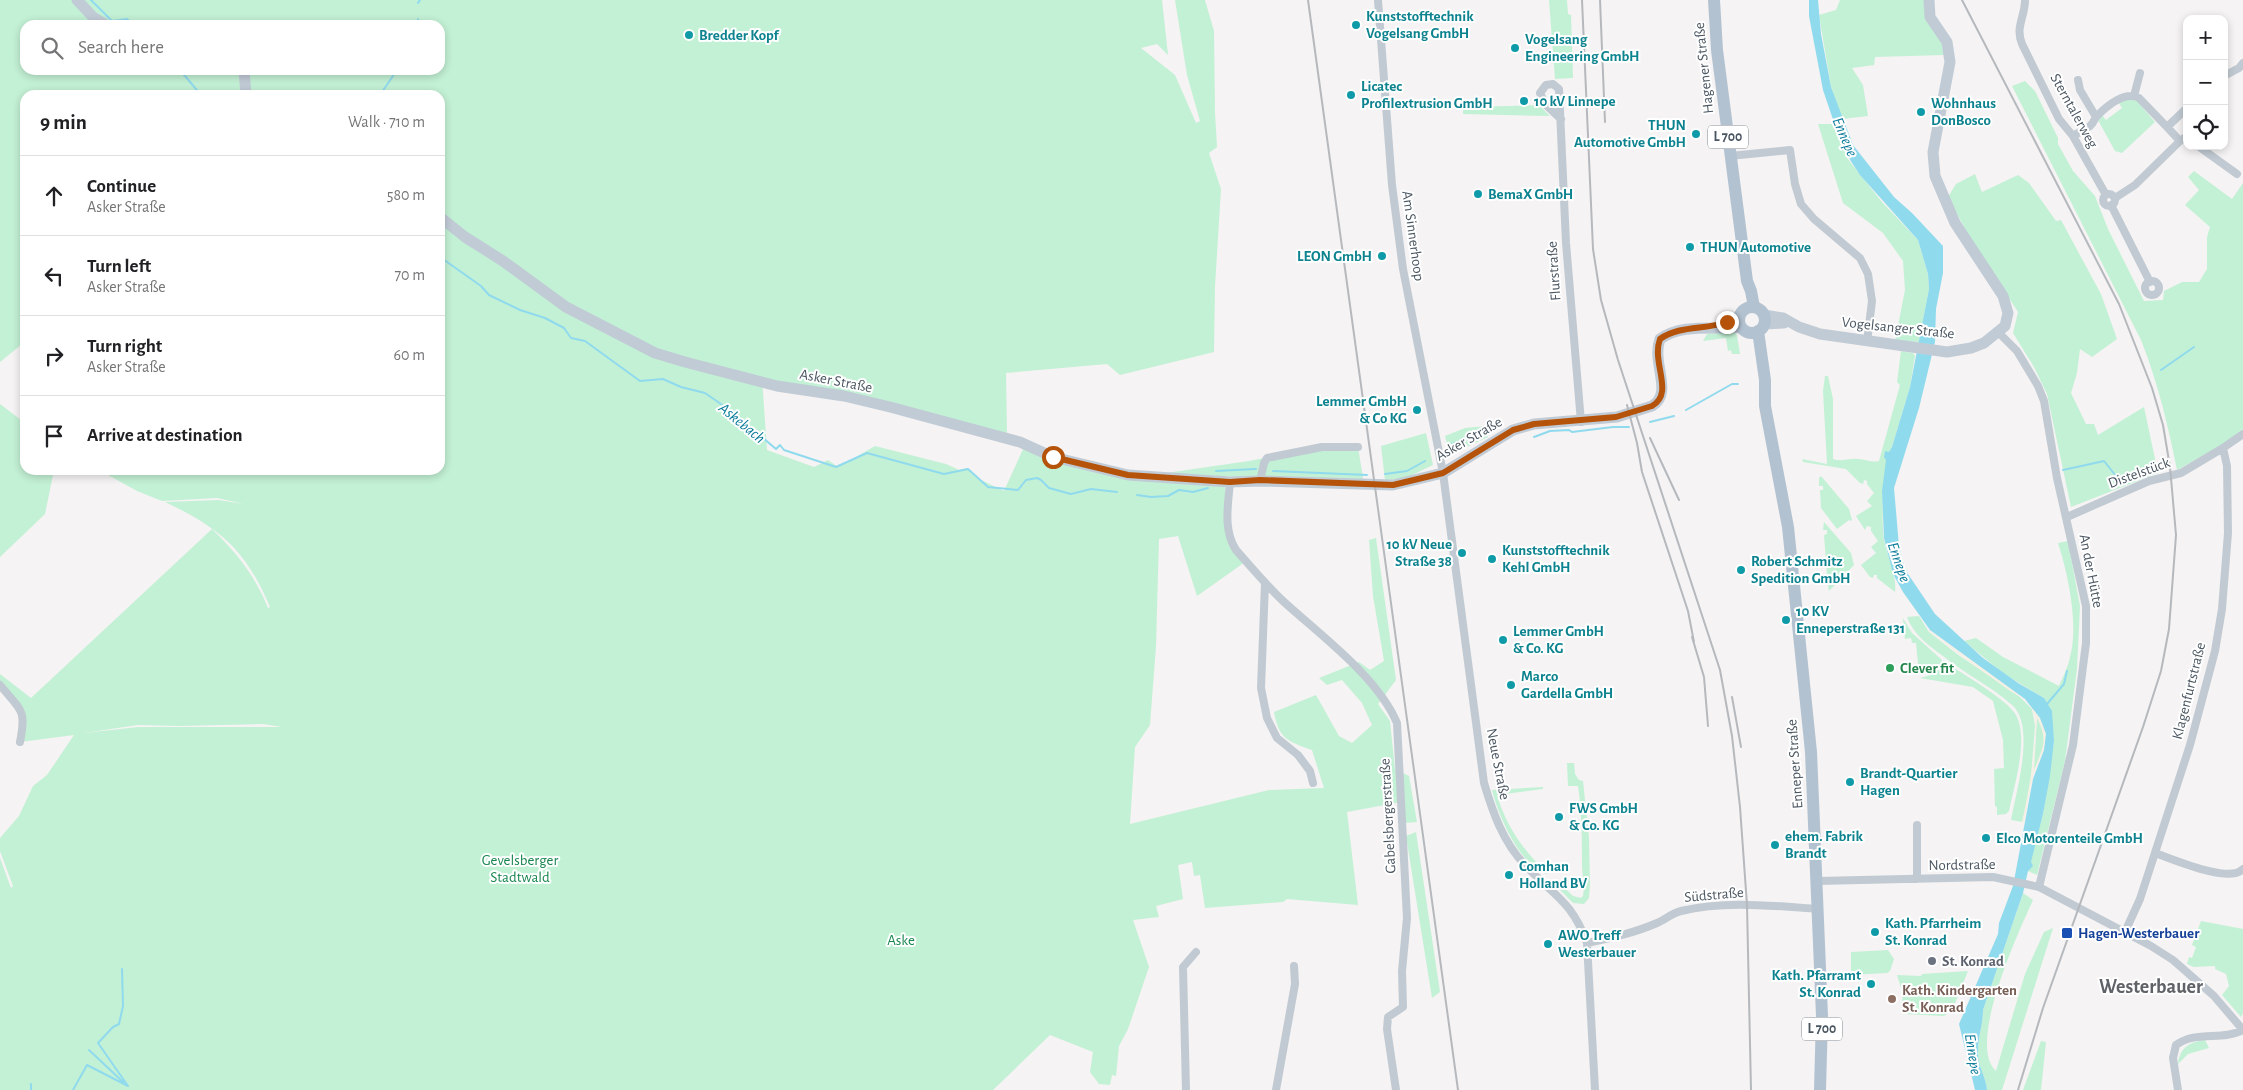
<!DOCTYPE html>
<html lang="en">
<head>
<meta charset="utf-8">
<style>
	body { margin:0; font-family:"Alegreya Sans",sans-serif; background:#f2f2f2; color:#202124 }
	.controls { position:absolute; right:15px; top:15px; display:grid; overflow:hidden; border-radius:10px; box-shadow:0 2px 8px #0003 }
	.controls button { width:45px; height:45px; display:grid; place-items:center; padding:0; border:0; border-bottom:1px solid #e0e0e0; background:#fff; color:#202124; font:25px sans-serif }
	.stop { position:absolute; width:15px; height:15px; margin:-11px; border:4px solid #b45309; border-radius:50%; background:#fff }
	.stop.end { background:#b45309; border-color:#fff; box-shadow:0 1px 5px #0008 }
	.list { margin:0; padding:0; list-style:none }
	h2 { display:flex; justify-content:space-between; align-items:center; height:65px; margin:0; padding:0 20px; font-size:21px }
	h2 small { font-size:16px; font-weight:400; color:#757577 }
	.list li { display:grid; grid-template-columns:32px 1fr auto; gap:15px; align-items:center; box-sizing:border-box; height:80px; padding:0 20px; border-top:1px solid #e0e0e0 }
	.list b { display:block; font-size:19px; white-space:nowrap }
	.list p { margin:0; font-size:16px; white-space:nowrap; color:#757577 }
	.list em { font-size:16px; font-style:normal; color:#757577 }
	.icon { flex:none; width:28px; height:28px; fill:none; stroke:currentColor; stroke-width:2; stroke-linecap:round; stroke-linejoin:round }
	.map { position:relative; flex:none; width:2243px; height:1090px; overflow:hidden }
	.search { position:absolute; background:#fff; box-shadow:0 2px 8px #0003; left:20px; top:20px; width:425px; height:55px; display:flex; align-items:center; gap:12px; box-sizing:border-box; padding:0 18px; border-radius:15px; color:#757577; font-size:19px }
	.panel { position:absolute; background:#fff; box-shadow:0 2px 8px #0003; left:20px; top:90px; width:425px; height:385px; border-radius:15px }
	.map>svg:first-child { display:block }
	.green { fill:#c3f1d5; fill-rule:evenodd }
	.sand { fill:#f5f0e5; fill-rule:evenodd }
	.water { fill:#90daee }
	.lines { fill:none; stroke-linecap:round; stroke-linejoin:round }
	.stream { stroke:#90daee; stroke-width:2 }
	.street { stroke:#c1cad2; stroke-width:8 }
	.secondary { stroke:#c1cbd6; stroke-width:11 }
	.primary { stroke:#b3c2d1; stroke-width:12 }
	.rail { stroke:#b5b8bd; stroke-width:2 }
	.route { stroke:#b45309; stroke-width:6 }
	.culture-dot { fill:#0f9aa8; stroke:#fff; stroke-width:2 }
	.leisure-dot { fill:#2e9e5b; stroke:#fff; stroke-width:2 }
	.transit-dot { fill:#1a4fb4; stroke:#fff; stroke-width:2 }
	.worship-dot { fill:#6b7280; stroke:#fff; stroke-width:2 }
	.education-dot { fill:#8d6e63; stroke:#fff; stroke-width:2 }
	.labels { text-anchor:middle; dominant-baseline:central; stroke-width:4; stroke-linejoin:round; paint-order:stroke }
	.shield { fill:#fff; stroke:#808990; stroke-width:1 }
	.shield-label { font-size:14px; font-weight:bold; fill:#4a5661 }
	.culture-label { font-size:15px; font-weight:bold; fill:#0d838f; stroke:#fff; text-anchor:start }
	.street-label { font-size:15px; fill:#4a5661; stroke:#fff }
	.leisure-label { font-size:15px; font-weight:bold; fill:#27864d; stroke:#fff; text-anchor:start }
	.park-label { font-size:15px; fill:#17864f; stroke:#fff }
	.transit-label { font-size:15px; font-weight:bold; fill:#164399; stroke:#fff; text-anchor:start }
	.worship-label { font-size:15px; font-weight:bold; fill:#5b616d; stroke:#fff; text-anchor:start }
	.education-label { font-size:15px; font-weight:bold; fill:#785e54; stroke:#fff; text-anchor:start }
	.water-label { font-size:16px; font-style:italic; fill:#0c7c9b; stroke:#fff }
	.district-label { font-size:20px; font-weight:bold; fill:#5f6368; stroke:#fff }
</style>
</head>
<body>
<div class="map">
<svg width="2243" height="1090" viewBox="0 0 2243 1090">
	<rect width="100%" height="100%" fill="#f5f3f3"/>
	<path class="green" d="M0,0H1162L1168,55L1157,44L1141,48L1175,75L1196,123L1200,121L1187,75L1175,0H1205L1214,31L1215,112L1217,147L1209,153L1221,189L1215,286L1214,352L1120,375L1107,364L1006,373L1007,434L762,378L767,450L814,467L828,460L838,467L875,446L946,464L959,470L967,468L977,478L1004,491L1024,447L1050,458L1225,485L1226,528L1229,546L1245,562L1197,596L1178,536L1159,539L1156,646L1150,725L1135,747L1130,824L1269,790L1324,788L1312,750C1287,741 1279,739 1274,712L1316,695L1339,736L1352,743L1372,725L1362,703L1342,680L1327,685L1319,678L1359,662L1370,670L1384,661L1373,596L1369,540L1376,538L1396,680L1378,704L1390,721L1395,769L1409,776L1417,822L1404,823L1401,802L1347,812L1358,905L1287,899L1283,902L1205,908L1200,875L1194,876L1192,862L1178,865L1183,899L1156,906L1159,917L1133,920L1149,967L1128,1029L1119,1046L1116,1076L1112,1075L1110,1085L1099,1084L1090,1072L1093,1052L1050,1035L993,1090H0V858L11,888L13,886L0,851V838L19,816L33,786L47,775L74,735L20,742L24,723L0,683V674L31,698L212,529C237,553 255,576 268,608L270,607C246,550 220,528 165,502L218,500L244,504L217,498L162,501L137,491L99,470H440V95H25V349L21,345L0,362ZM25,25H440V70H25ZM263,724L282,727H138L84,733L138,725L178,726Z
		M1549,0H1567L1568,14L1571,15L1573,78L1555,79Z
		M1840,0H1925L1942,44L1944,55L1875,57L1874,65L1852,68L1863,85L1868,116L1842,119L1831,87L1819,15L1836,10Z
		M2025,81L2035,91L2058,138V144L2073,171L2095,196L2108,229L2144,301L2163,300L2164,291L2182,282H2199L2207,269V237L2210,227L2185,205L2199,190L2188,177L2194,171L2232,199L2243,183V429L2222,445L2177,470C2168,425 2158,383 2141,340L2012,86Z
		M2129,99L2137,101L2155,122L2122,153L2115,151L2098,120L2102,115L2106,120L2122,108L2119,103Z
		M1463,100L1466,105L1471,107L1539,105L1550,116L1463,114Z
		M1818,124H1834L1847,158L1882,202L1918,240L1928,274L1929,289L1919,342L1895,341L1905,290L1903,261L1883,233L1843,203Z
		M1975,174L1982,192L2018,175L2029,183L2056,221L2061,220L2101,294L2117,339L2092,357L2080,349L2077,373L2071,393L2086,424H2094L2098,435L2144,407L2158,473L2071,507L2047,394L2034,367L2013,333L2018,312L1970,238L1948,197L1956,184Z
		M1734,332L1737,335L1740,354H1732L1731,350L1728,351L1726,338L1703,341L1707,334Z
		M1901,351L1913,353L1915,356L1910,387L1892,447C1883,459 1881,523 1884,539C1887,557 1897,574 1895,592L1877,578V575H1874L1873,578L1870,577L1861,565L1876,553L1871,547L1878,541L1871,531V527L1867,526L1865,530L1856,516L1872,506L1867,501L1874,493L1867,484V481L1864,480L1863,484L1860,483L1846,469L1803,462L1802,459L1827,464L1823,391L1825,376H1828L1833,399V459C1842,462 1849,458 1858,459C1866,459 1871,463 1879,461L1900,385L1897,382Z
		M0,404L25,423V470H54L45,514L0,557Z
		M1486,426L1488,437L1450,455L1445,436L1465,428Z
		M1426,433L1433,465L1404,479L1385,480L1381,446Z
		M1322,447H1358L1364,484L1166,473L1249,461Z
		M1821,476L1849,509L1852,520L1851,521L1849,520L1837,529L1821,508L1820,490H1823V486H1819V478Z
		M1824,522L1851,553L1854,565L1829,591L1827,579L1831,578L1830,574L1827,575L1824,535L1827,534V530H1823Z
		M2068,541L2080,606L2077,669L2065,761L2037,875L2028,871L2043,814L2054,741L2044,698L2004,674L1964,641L1976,638L2003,657L2059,686C2063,677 2068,667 2070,657C2079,625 2068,574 2058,543Z
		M1919,616L1929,632L1957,654L2019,696L2032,709L2035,726L2031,777L2023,822L2011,820C2016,792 2036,726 2012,705C1991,686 1965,674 1943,656C1929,646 1913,634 1907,617Z
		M1903,618L1912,633L1942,660L1941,664L1933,670L1919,674L1916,643H1912L1911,638L1905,639Z
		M1948,664C1962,673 2010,702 2016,715C2029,739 2014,786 2009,811L2006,814L1997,815V807L1995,806L1994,769L2004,768L2003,740L1993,701L1973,687L1920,678L1931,675Z
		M2037,717L2045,735L2043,748L2033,773Z
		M1567,763H1574L1575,774L1579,780L1583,781L1589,838L1590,884L1589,898L1584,904L1573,903L1555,885L1556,880L1573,896L1581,898L1583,896C1585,885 1582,875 1582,865C1582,839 1582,812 1578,786H1568Z
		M1543,787V789L1497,795C1506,826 1524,852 1548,873L1547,874C1520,866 1498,815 1492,790Z
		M1416,832L1440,992L1432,998L1406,836Z
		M2023,893L2033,900C2019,931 1966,1045 1996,1071L2025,974L2044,932L2053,928L2002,1090H1987C1986,1076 1977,1065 1978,1051C1978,1037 1983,1025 1983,1010Z
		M2201,921L2243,929V1013L2241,1017L2222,995L2229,986L2226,974L2215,969V966L2194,967L2187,964L2189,957L2192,958L2196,947L2192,945Z
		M1888,950L1894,959L1890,971L1887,973L1851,975V952Z
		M1968,971L1952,1011L1944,1016L1903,1014L1902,991L1897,975L1921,976L1922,974Z
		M2205,1040L2209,1048L2188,1054L2178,1064C2180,1047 2190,1042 2205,1040Z
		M2041,1041L2046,1042L2041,1090H2023Z"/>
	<path class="sand" d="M1930,630C1957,654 2044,698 2046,735C2047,750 2037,763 2033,778C2029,793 2027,808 2024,823L2022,822C2027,800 2042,728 2032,709C2027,699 2014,694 2006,688C1980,669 1954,651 1929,631ZM2037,718C2049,741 2042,749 2034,771Z"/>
	<path class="water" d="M1809,0H1818L1821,34L1831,87L1853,145L1894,197L1912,213L1943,246V273L1936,309L1935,342L1919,408L1894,488L1899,546L1902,560L1908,574L1935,614L1983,658L2018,683L2044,698L2052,711L2054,741L2050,776L2043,814L2031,862L2033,866L2028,871L2023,893L1983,1010C1983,1025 1978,1037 1978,1051C1977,1065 1986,1076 1987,1090H1975L1959,1024L1998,934L1999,923L2013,886L2033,779L2044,750L2046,734L2040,718L2025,699L1930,630L1903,592L1893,574L1884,538L1882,491L1886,460L1884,457L1885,451L1889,452L1892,447L1910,387L1929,289L1928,274L1918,240L1860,175L1843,149L1823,90L1809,16Z"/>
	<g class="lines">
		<path class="stream" d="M91,0L112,21L127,19L132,23
			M418,3L420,0
			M418,19V25
			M180,70L201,95
			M380,95L397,70
			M440,257L481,286L489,295L520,310L545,318L564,328L571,338L585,341L640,381L663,379L681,387L705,393L731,411L776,449L780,445L784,450L836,467L867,453L944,474L968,469L988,487L1018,490L1026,480L1037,478L1041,480L1049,488L1071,494L1091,489L1117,492
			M2161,370L2194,347
			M1686,410L1732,384H1738
			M1650,422L1674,416
			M1534,437L1550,431L1569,430L1572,432L1613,427H1629
			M1452,444L1484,433
			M2063,470L2104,461L2116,476L2126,483L2145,471
			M1216,471L1256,469
			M1273,471L1367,475
			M1385,474L1407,471L1425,461
			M1137,495L1151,497L1168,496L1179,490L1193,492L1208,488
			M2047,704L2064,684L2067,671
			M89,1050L123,1082
			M31,1090V1084
			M73,1090L87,1065L128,1086L98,1043L113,1027L119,1024L123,1006L122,969"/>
		<path class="street" d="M1378,0L1392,185L1403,269L1443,473L1484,783C1493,813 1503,842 1525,865C1553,895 1572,901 1587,943L1595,1090
			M2025,0C2025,17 2015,27 2022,44L2059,119L2073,136L2106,195
			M2224,76L2239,68L2243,63
			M2078,80L2080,90L2096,117
			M2134,96L2140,73
			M2187,108L2167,127L2180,141L2187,136
			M1561,119L1545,104L1540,93L1546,85L1553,84L1559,89L1566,243L1581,422
			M2073,136C2078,133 2085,130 2090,126C2094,123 2094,119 2097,116C2107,106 2125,91 2139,98L2167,127
			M2198,146L2237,174
			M1730,156L1790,150L1795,184L1801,204L1814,219L1860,258L1868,274L1872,301L1867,342
			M2103 200a6 6 0 1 1 12 0a6 6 0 1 1-12 0Z
			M2115,198L2135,185L2180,141
			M2111,205L2150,282
			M2145 288a7 7 0 1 1 14 0a7 7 0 1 1-14 0Z
			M1999,333L2017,351L2038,386L2044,401L2057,478L2086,606V643L2073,745L2039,887
			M1260,481L1264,463L1267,458L1322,447H1358
			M1230,482C1228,505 1223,530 1236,550C1251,567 1266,585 1283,601C1319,634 1378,677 1397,723L1407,918L1402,971L1403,1007L1388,1017L1387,1029L1396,1090
			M2067,517L2149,481L2181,473L2223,448L2243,434
			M1265,583L1261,688L1267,718L1277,738L1298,755L1310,771L1313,783
			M0,685C20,710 27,708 20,742
			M1917,825V879
			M2155,853C2173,859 2229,884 2243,869
			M1817,881L1993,877L2039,887L2151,946L2173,960L2214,996L2243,1030
			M2125,932L2140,899L2190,745L2215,651L2222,609L2228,533L2227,466L2223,448
			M1587,943C1611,938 1634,933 1657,923C1665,920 1672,913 1681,911C1725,900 1774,906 1819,909
			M1186,1090L1183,967L1196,952
			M1276,1090L1295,984L1294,966
			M2178,1090L2173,1058L2176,1045C2196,1030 2222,1041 2243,1030"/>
		<path class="secondary" d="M77,0L93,17L106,25
			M244,70L246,95
			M440,217L465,237L503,261L566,307L655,353L685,362L777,386L844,396L890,407L1020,442L1053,457L1128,475L1230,482L1260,481L1393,485L1443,473L1513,430L1534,424L1617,417L1652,406C1674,393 1651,363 1660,339C1682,323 1715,330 1741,327
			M1764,315L1783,318L1799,327L1820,334L1947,352L1971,348L1984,343L2005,326L2008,313L2003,296L1955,223L1935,176L1933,152L1950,62L1947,42L1930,17L1929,0
			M1764,324L1784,323"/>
		<path class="primary" d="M1714,0L1717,50L1747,281L1751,291L1754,307
			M1739 320a13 13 0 1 1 26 0a13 13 0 1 1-26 0Z
			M1758,331L1765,380V406L1788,527L1811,752L1822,1016L1820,1090"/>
		<path class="rail" d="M1308,0L1458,1090
			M1582,0L1593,249L1601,300L1618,360L1720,670L1732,736L1740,807L1747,905L1751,1090
			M1600,0L1605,122
			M1962,0L2119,304L2152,388L2163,425L2170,467L2176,535L2169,629L2161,671L2143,727L2043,1008L2018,1090
			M1627,405L1637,443L1642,472L1688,611L1694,642
			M1650,438L1679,500
			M1692,637L1704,677L1708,726
			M1732,697L1741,747"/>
	</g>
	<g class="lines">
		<path class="route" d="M1053,457L1128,475L1230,482L1260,480L1393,485L1443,473L1513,430L1534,424L1616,417L1652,406C1675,393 1651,363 1660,339C1679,325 1706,330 1727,322"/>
	</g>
	<g class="culture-dot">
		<circle cx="1356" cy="25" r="5"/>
		<circle cx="689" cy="35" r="5"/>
		<circle cx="1515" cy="48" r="5"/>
		<circle cx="1351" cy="95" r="5"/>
		<circle cx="1524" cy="101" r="5"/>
		<circle cx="1921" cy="112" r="5"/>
		<circle cx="1696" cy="134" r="5"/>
		<circle cx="1478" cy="194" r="5"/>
		<circle cx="1690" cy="247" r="5"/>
		<circle cx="1382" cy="256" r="5"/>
		<circle cx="1417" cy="410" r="5"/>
		<circle cx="1462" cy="553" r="5"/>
		<circle cx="1492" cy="559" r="5"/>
		<circle cx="1741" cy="570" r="5"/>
		<circle cx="1786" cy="620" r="5"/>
		<circle cx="1503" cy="640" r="5"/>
		<circle cx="1511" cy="685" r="5"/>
		<circle cx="1850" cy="782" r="5"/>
		<circle cx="1559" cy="817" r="5"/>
		<circle cx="1986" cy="838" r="5"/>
		<circle cx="1775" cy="845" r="5"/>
		<circle cx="1509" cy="875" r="5"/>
		<circle cx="1875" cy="932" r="5"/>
		<circle cx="1548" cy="944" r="5"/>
		<circle cx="1871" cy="984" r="5"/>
	</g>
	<circle class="leisure-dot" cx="1890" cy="668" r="5"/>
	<rect class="transit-dot" x="2061" y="927" width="12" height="12" rx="2.5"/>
	<circle class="worship-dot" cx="1932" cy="961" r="5"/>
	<circle class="education-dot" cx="1892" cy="999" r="5"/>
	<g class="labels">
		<g class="shield">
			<rect x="1708" y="125.5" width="40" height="23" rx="4"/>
			<rect x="1802" y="1017.5" width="40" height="23" rx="4"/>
		</g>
		<g class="shield-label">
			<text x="1728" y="137">L 700</text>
			<text x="1822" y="1029">L 700</text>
		</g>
		<g class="culture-label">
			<text x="1366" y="16">Kunststofftechnik<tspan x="1366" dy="17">Vogelsang GmbH</tspan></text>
			<text x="699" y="35">Bredder Kopf</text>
			<text x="1525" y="39">Vogelsang<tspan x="1525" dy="17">Engineering GmbH</tspan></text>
			<text x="1361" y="86">Licatec<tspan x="1361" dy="17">Profilextrusion GmbH</tspan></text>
			<text x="1534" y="101">10 kV Linnepe</text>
			<text x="1931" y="103">Wohnhaus<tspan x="1931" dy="17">DonBosco</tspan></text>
			<text x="1686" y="125" text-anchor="end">THUN<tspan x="1686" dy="17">Automotive GmbH</tspan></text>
			<text x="1488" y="194">BemaX GmbH</text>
			<text x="1700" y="247">THUN Automotive</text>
			<text x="1372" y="256" text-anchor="end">LEON GmbH</text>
			<text x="1407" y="401" text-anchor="end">Lemmer GmbH<tspan x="1407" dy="17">&amp; Co KG</tspan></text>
			<text x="1452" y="544" text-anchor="end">10 kV Neue<tspan x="1452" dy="17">Straße 38</tspan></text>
			<text x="1502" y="550">Kunststofftechnik<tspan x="1502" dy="17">Kehl GmbH</tspan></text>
			<text x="1751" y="561">Robert Schmitz<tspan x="1751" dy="17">Spedition GmbH</tspan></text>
			<text x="1796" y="611">10 KV<tspan x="1796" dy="17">Enneperstraße 131</tspan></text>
			<text x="1513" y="631">Lemmer GmbH<tspan x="1513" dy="17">&amp; Co. KG</tspan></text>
			<text x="1521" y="676">Marco<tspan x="1521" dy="17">Gardella GmbH</tspan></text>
			<text x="1860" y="773">Brandt-Quartier<tspan x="1860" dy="17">Hagen</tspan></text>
			<text x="1569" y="808">FWS GmbH<tspan x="1569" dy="17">&amp; Co. KG</tspan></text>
			<text x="1785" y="836">ehem. Fabrik<tspan x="1785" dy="17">Brandt</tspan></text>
			<text x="1996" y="838">Elco Motorenteile GmbH</text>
			<text x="1519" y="866">Comhan<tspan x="1519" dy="17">Holland BV</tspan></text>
			<text x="1885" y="923">Kath. Pfarrheim<tspan x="1885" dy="17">St. Konrad</tspan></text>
			<text x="1558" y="935">AWO Treff<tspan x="1558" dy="17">Westerbauer</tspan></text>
			<text x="1861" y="975" text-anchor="end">Kath. Pfarramt<tspan x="1861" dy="17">St. Konrad</tspan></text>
		</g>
		<g class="street-label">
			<text transform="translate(1704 68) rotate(-96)">Hagener Straße</text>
			<text transform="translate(2074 111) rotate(61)">Sterntalerweg</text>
			<text transform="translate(1413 236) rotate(82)">Am Sinnerhoop</text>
			<text transform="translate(1554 271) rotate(-94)">Flurstraße</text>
			<text transform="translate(1898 328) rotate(6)">Vogelsanger Straße</text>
			<text transform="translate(836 381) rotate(11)">Asker Straße</text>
			<text transform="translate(1469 439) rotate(-30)">Asker Straße</text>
			<text transform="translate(2139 473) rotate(-20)">Distelstück</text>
			<text transform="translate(2091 571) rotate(79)">An der Hütte</text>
			<text transform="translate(2189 691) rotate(-76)">Klagenfurtstraße</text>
			<text transform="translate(1498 764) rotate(79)">Neue Straße</text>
			<text transform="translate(1795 764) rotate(-94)">Enneper Straße</text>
			<text transform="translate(1388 816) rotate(-93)">Gabelsbergerstraße</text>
			<text transform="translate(1962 865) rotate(-1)">Nordstraße</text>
			<text transform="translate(1714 895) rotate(-5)">Südstraße</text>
		</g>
		<g class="leisure-label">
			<text x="1900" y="668">Clever fit</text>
		</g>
		<g class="park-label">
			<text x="520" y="860">Gevelsberger<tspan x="520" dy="17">Stadtwald</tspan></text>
			<text x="901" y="940">Aske</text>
		</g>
		<g class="transit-label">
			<text x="2078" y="933">Hagen-Westerbauer</text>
		</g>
		<g class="worship-label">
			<text x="1942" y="961">St. Konrad</text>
		</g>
		<g class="education-label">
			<text x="1902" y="990">Kath. Kindergarten<tspan x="1902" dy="17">St. Konrad</tspan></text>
		</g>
		<g class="water-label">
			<text transform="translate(1845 137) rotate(67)">Ennepe</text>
			<text transform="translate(742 423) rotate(39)">Askebach</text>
			<text transform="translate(1899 562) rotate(71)">Ennepe</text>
			<text transform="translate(1973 1054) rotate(81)">Ennepe</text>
		</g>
		<g class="district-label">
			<text x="2151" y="987">Westerbauer</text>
		</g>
	</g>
</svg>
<div class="controls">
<button>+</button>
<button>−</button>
<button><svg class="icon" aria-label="locate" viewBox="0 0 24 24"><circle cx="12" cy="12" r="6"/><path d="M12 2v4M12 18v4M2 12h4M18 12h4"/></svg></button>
</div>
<div class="stop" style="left:1053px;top:457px"></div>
<div class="stop end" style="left:1727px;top:322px"></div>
<div class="search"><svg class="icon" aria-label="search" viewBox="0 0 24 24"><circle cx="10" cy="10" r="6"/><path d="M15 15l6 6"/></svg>Search here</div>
<section class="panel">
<h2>9 min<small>Walk · 710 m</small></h2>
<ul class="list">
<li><svg class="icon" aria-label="ahead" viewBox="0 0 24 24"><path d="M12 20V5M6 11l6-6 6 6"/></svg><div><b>Continue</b><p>Asker Straße</p></div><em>580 m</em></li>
<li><svg class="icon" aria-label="left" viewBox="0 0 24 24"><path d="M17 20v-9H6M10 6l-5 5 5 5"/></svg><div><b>Turn left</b><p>Asker Straße</p></div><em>70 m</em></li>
<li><svg class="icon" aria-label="right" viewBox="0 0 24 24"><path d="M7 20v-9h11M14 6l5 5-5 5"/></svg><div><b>Turn right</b><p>Asker Straße</p></div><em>60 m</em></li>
<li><svg class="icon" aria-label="arrive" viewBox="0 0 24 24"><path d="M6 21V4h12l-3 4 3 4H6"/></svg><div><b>Arrive at destination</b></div></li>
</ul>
</section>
</div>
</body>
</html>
